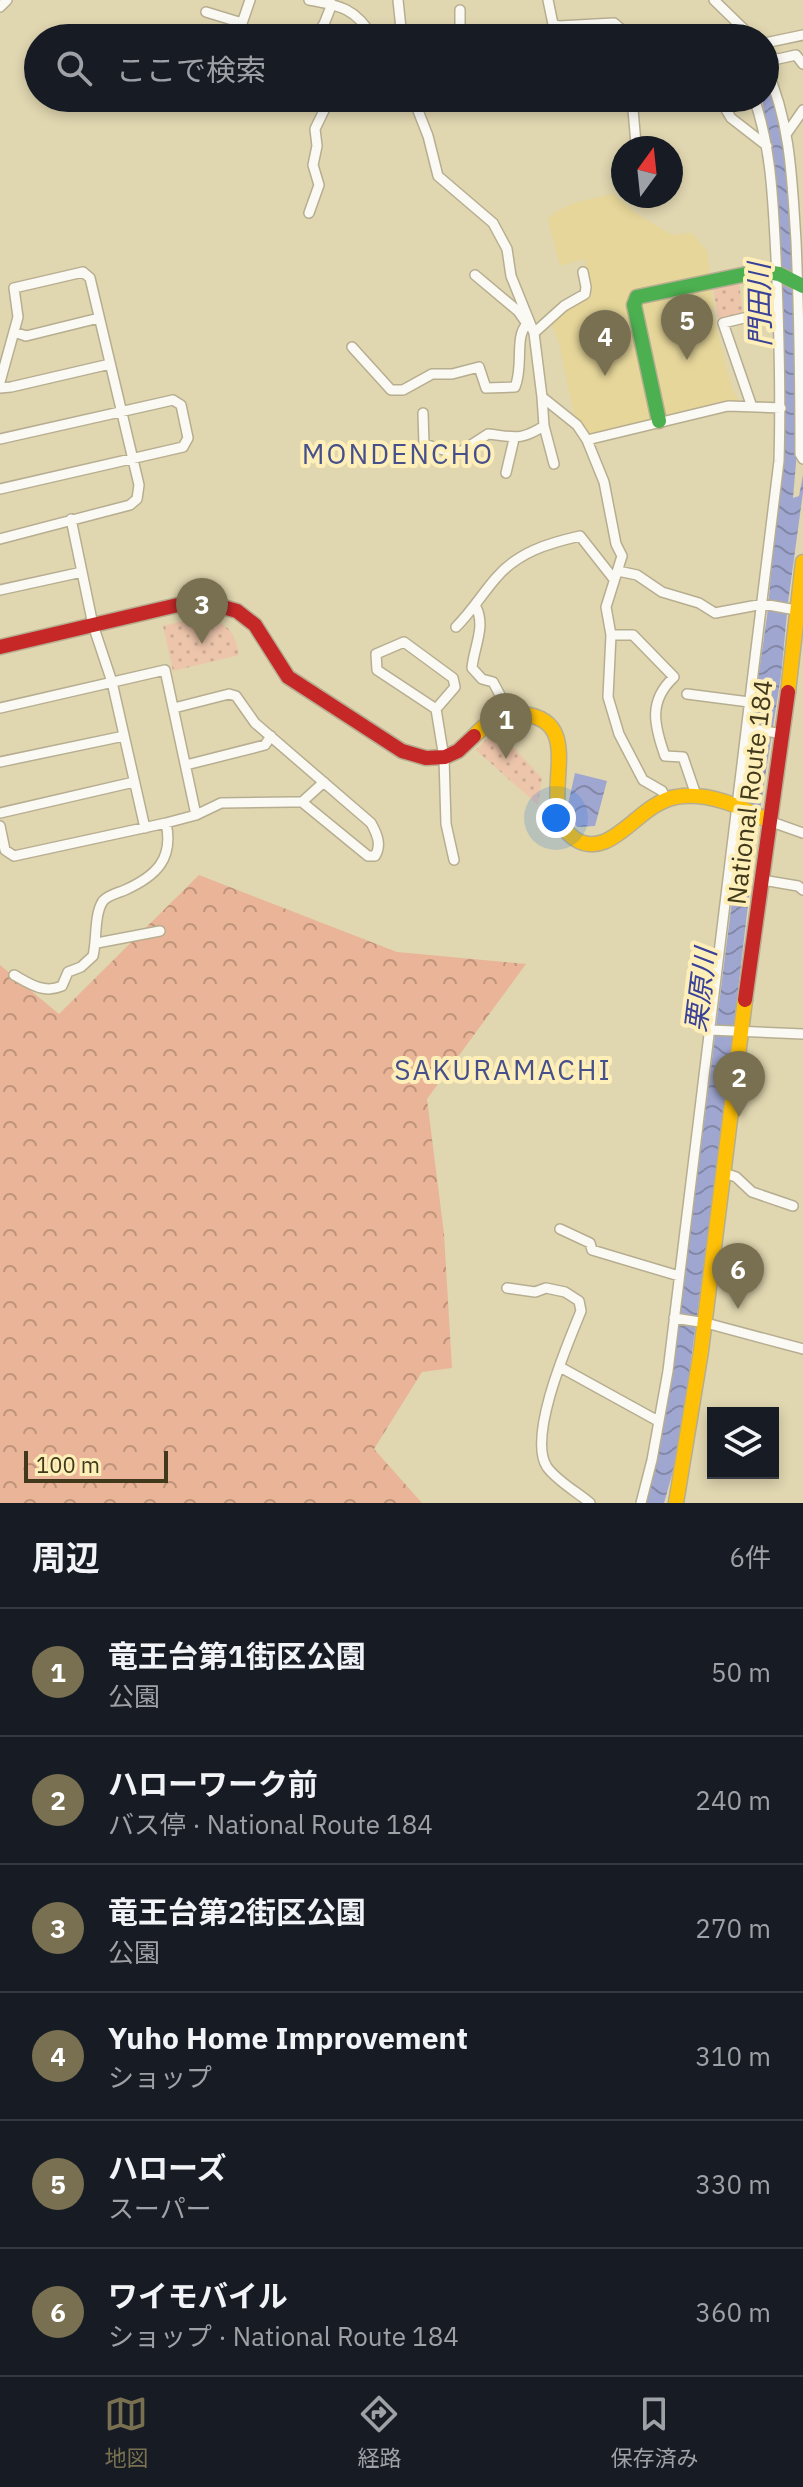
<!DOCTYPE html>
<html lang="ja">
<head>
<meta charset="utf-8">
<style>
	body { margin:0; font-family:"IBM Plex Sans","Noto Sans JP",sans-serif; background:#242831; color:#f1f3f6 }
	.controls { position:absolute; right:24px; bottom:24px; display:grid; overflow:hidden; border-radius:0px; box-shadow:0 4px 12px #0003 }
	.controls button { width:72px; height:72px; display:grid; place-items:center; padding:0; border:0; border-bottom:2px solid #363941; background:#171b24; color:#f1f3f6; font:40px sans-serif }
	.compass { position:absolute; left:611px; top:136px; width:72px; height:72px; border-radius:50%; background:#171b24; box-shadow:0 4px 12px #0003; rotate:15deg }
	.scale { position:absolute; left:24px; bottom:20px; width:144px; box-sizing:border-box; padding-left:8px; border:4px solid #40391c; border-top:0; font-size:22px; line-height:28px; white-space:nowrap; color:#40391c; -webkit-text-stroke:6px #feefb8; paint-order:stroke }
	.you { position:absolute; left:556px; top:818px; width:28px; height:28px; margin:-20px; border:6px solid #fff; border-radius:50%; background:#1a73e8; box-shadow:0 0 0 12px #1a73e833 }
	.badge { display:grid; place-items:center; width:52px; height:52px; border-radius:50%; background:#787050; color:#fff; font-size:26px; font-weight:700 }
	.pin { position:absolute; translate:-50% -66px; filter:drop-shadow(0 2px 4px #0008) }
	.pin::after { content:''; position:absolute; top:42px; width:28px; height:24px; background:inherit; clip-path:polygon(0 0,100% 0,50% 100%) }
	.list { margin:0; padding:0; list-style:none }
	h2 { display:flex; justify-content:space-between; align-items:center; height:104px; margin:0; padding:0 32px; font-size:34px }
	h2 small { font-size:26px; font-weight:400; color:#9ea1a6 }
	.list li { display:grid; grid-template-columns:52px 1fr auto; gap:24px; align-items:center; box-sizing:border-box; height:128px; padding:0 32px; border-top:2px solid #363941 }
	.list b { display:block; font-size:30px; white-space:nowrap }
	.list p { margin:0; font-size:26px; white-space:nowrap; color:#9ea1a6 }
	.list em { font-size:26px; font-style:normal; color:#9ea1a6 }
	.icon { flex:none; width:44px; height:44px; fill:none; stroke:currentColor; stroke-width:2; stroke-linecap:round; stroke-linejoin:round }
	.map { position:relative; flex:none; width:803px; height:1503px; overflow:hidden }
	.search { position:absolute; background:#171b24; box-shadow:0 4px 12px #0003; left:24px; right:24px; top:24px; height:88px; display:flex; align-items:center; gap:20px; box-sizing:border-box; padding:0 28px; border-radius:44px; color:#9ea1a6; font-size:30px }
	.sheet { height:872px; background:#171b24 }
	nav { display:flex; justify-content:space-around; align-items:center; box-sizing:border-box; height:112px; border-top:2px solid #363941; background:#171b24; font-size:22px; color:#9ea1a6 }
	nav a { display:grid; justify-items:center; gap:4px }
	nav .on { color:#787050 }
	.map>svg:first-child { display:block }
	.built { fill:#e6d69a }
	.grass { fill:url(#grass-dots) }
	.forest { fill:url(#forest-crowns) }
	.water { fill:url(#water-waves) }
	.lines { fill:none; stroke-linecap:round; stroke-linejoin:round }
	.street-casing { stroke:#b7ae91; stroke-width:12 }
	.fast-casing { stroke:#b7ae91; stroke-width:17 }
	.slow-casing { stroke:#b7ae91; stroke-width:17 }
	.jam-casing { stroke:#b7ae91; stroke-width:17 }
	.street { stroke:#faf9f3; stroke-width:9 }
	.fast { stroke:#4caf50; stroke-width:14 }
	.slow { stroke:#ffc107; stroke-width:14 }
	.jam { stroke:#c62828; stroke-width:14 }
	.labels { text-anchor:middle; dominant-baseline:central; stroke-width:8; stroke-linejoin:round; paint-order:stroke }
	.street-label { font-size:26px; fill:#40391c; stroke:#feefb8 }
	.water-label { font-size:28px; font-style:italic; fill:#394199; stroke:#feefb8 }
	.neighbourhood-label { font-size:28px; letter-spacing:2px; fill:#46508d; stroke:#feefb8 }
</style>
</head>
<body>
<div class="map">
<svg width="803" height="1503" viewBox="0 0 803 1503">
	<defs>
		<pattern id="grass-dots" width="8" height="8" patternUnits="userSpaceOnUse" patternTransform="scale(2)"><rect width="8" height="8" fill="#edc5ab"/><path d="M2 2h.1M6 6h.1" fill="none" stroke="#ccaa93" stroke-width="1.8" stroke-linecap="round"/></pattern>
		<pattern id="forest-crowns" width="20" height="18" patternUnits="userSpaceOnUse" patternTransform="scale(2)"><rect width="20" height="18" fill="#e9b497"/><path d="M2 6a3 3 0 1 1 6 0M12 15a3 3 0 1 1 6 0" fill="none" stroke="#be937a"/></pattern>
		<pattern id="water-waves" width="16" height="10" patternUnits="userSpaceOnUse" patternTransform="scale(2)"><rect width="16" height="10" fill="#9fa6d0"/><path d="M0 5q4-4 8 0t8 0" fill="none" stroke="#8388a8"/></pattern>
	</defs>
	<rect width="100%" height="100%" fill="#e0d6b0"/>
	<path class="built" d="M613,194L637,214L672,235L692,233L707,251L714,307L712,309L731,386L740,403L589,435L574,414L558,339L551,323L589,289L584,267L586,262L585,259L560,266L548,219L557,211L577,202Z"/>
	<path class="grass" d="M739,282L743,316L731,319L728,316L718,318L713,286Z
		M203,616C228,625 234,628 239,655L173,671L163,626Z
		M496,729L542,778L538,805L476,750Z"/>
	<path class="forest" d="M199,875L397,952L526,964L427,1099L444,1234L452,1368L422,1372L374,1449L422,1503H0V965L59,1014Z"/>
	<path class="water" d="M765,76L777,104L788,180L793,265L797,451L793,498L799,496L803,475V492L788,603L781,676L757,828L721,1136L684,1412L675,1464L664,1503H646L661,1435L679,1321L742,822L748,749L768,609L782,442L774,176L762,98H765Z
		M575,773L607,781L595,826L577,827L567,809Z"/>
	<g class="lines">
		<g class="street-casing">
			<path id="street" d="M309,0C340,5 357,9 373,38
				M398,0L402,38
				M548,0L553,24L559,26L614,23L621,29L622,38
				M714,0L753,38
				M0,7L7,0
				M460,10V38
				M206,12L242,23
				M237,38L250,0
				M274,38L278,35L295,38
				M314,38L324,24L332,4
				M692,38L700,33
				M765,43L803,35
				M765,52L768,57L778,59L796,55L803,64
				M766,68C791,123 792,182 796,241C799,312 800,383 800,454L803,459
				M413,98L428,136L438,176L493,223L507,249L511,276L534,333L542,397L577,425L587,440L604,482L616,544L622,556L606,607L611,635L608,697L619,734L643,780L662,791L666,799
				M632,98L636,144
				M719,98L731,118L767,146
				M633,104L663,98
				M787,133L803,110
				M309,213L319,185L313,165L317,146L315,129L330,98
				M475,275L518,311L525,321
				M14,332L26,336L99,318
				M534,333L564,306L585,294L586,287L583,272
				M352,347L391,390H403L432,374H452L479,367L486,388L515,387C524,366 514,337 527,324
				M0,382L18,317L14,288L83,272L90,278L139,485L137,499L130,505L0,539
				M0,388L11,387L110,364
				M752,407L723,323L748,317L778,316
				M423,413L424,444L457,454L488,434C515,437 520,441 544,426L542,397
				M544,426L554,464
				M0,439L173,400L181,405L188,438L183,447L0,489
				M587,440L728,406L781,408
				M506,473L514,439
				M71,519L93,625L112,682L145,828
				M618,571L637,575L662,592L699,603L715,613L763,604L796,610
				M0,590L82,572
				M476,607C486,627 474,646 472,668L482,679L493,682L500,695L503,715
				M456,627C472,611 482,594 496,578C518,552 549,543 580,536L613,578
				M611,635H633L674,677C648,701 654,725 665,756L683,757L696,795
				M687,694L749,702
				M0,708L165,670L196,815
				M436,709L455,687L453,678L404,642L376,654L377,670L436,709L444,758L446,824L454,860
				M747,728L783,734
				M0,762L124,736
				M186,765L265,745L271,736
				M302,802L324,782
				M0,813L134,782
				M769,821L803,833
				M0,826L5,850L14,856L166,823L196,815L221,803L292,802H302L368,856H375C382,845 377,834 371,823L255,723L236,696L229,694L174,708
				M762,880L798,886L803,890
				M97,943L160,931
				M14,975C30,984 44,994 62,986L68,972L81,967L93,956C97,940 94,914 103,901C108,895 118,893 125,890C156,876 174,859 166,823
				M709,1030L803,1034
				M724,1173L736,1177L752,1192L793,1206
				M560,1229L590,1243L592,1250L679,1276
				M507,1288L535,1292L546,1288L565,1292L579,1301L581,1311C568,1343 527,1437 547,1467C557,1481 577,1492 590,1503
				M674,1318L706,1323L803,1349
				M560,1367L658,1421
				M641,1503L652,1460L668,1371L779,461C781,393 779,325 776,257C773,203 772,150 754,98"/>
		</g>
		<g class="fast-casing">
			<path id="fast" d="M659,421L634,305L637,297L761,271L779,274L803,286"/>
		</g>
		<g class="slow-casing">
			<path id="slow" d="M788,692L803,562
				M474,736C487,722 502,712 522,714C594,721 530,809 575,839C611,862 638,803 676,797C708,791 741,807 769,821
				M676,1503L701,1351L745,1000"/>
		</g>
		<g class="jam-casing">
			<path id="jam" d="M0,647L182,604L216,605L237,611L255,625L288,677L402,751L426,758L445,757L458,751L474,736
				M745,1000L788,692"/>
		</g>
		<use href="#street" class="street"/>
		<use href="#fast" class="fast"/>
		<use href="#slow" class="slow"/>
		<use href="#jam" class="jam"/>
	</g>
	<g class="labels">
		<g class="street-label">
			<text transform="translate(749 792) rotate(-83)">National Route 184</text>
		</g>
		<g class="water-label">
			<text transform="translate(759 305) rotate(-91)">門田川</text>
			<text transform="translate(700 990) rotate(-83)">栗原川</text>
		</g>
		<g class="neighbourhood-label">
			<text x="398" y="453">MONDENCHO</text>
			<text x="503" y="1069">SAKURAMACHI</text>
		</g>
	</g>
</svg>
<div class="controls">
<button><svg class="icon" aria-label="layers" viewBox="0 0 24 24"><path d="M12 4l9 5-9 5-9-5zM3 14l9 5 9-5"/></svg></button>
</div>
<svg class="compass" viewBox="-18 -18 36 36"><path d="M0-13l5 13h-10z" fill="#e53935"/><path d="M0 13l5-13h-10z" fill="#9ea1a6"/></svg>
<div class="scale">100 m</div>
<div class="you"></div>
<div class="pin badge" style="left:506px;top:759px">1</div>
<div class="pin badge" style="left:739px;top:1117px">2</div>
<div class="pin badge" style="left:202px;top:644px">3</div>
<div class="pin badge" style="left:605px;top:376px">4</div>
<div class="pin badge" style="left:687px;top:360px">5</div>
<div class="pin badge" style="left:738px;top:1309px">6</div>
<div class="search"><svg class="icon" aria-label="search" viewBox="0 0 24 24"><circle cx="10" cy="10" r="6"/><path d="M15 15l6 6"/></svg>ここで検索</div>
</div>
<section class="sheet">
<h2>周辺<small>6件</small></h2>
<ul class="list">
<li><span class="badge">1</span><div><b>竜王台第1街区公園</b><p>公園</p></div><em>50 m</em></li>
<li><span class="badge">2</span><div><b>ハローワーク前</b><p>バス停 · National Route 184</p></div><em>240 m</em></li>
<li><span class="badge">3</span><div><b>竜王台第2街区公園</b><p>公園</p></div><em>270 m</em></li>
<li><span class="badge">4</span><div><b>Yuho Home Improvement</b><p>ショップ</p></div><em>310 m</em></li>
<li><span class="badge">5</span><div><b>ハローズ</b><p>スーパー</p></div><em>330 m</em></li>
<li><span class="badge">6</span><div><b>ワイモバイル</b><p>ショップ · National Route 184</p></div><em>360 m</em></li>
</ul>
</section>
<nav>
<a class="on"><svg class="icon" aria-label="map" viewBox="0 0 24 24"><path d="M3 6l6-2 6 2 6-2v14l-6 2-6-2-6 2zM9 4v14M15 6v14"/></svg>地図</a>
<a><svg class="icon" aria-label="directions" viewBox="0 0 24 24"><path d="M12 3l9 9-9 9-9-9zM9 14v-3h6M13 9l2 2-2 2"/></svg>経路</a>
<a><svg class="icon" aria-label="saved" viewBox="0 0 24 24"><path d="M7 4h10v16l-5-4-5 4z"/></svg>保存済み</a>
</nav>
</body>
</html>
